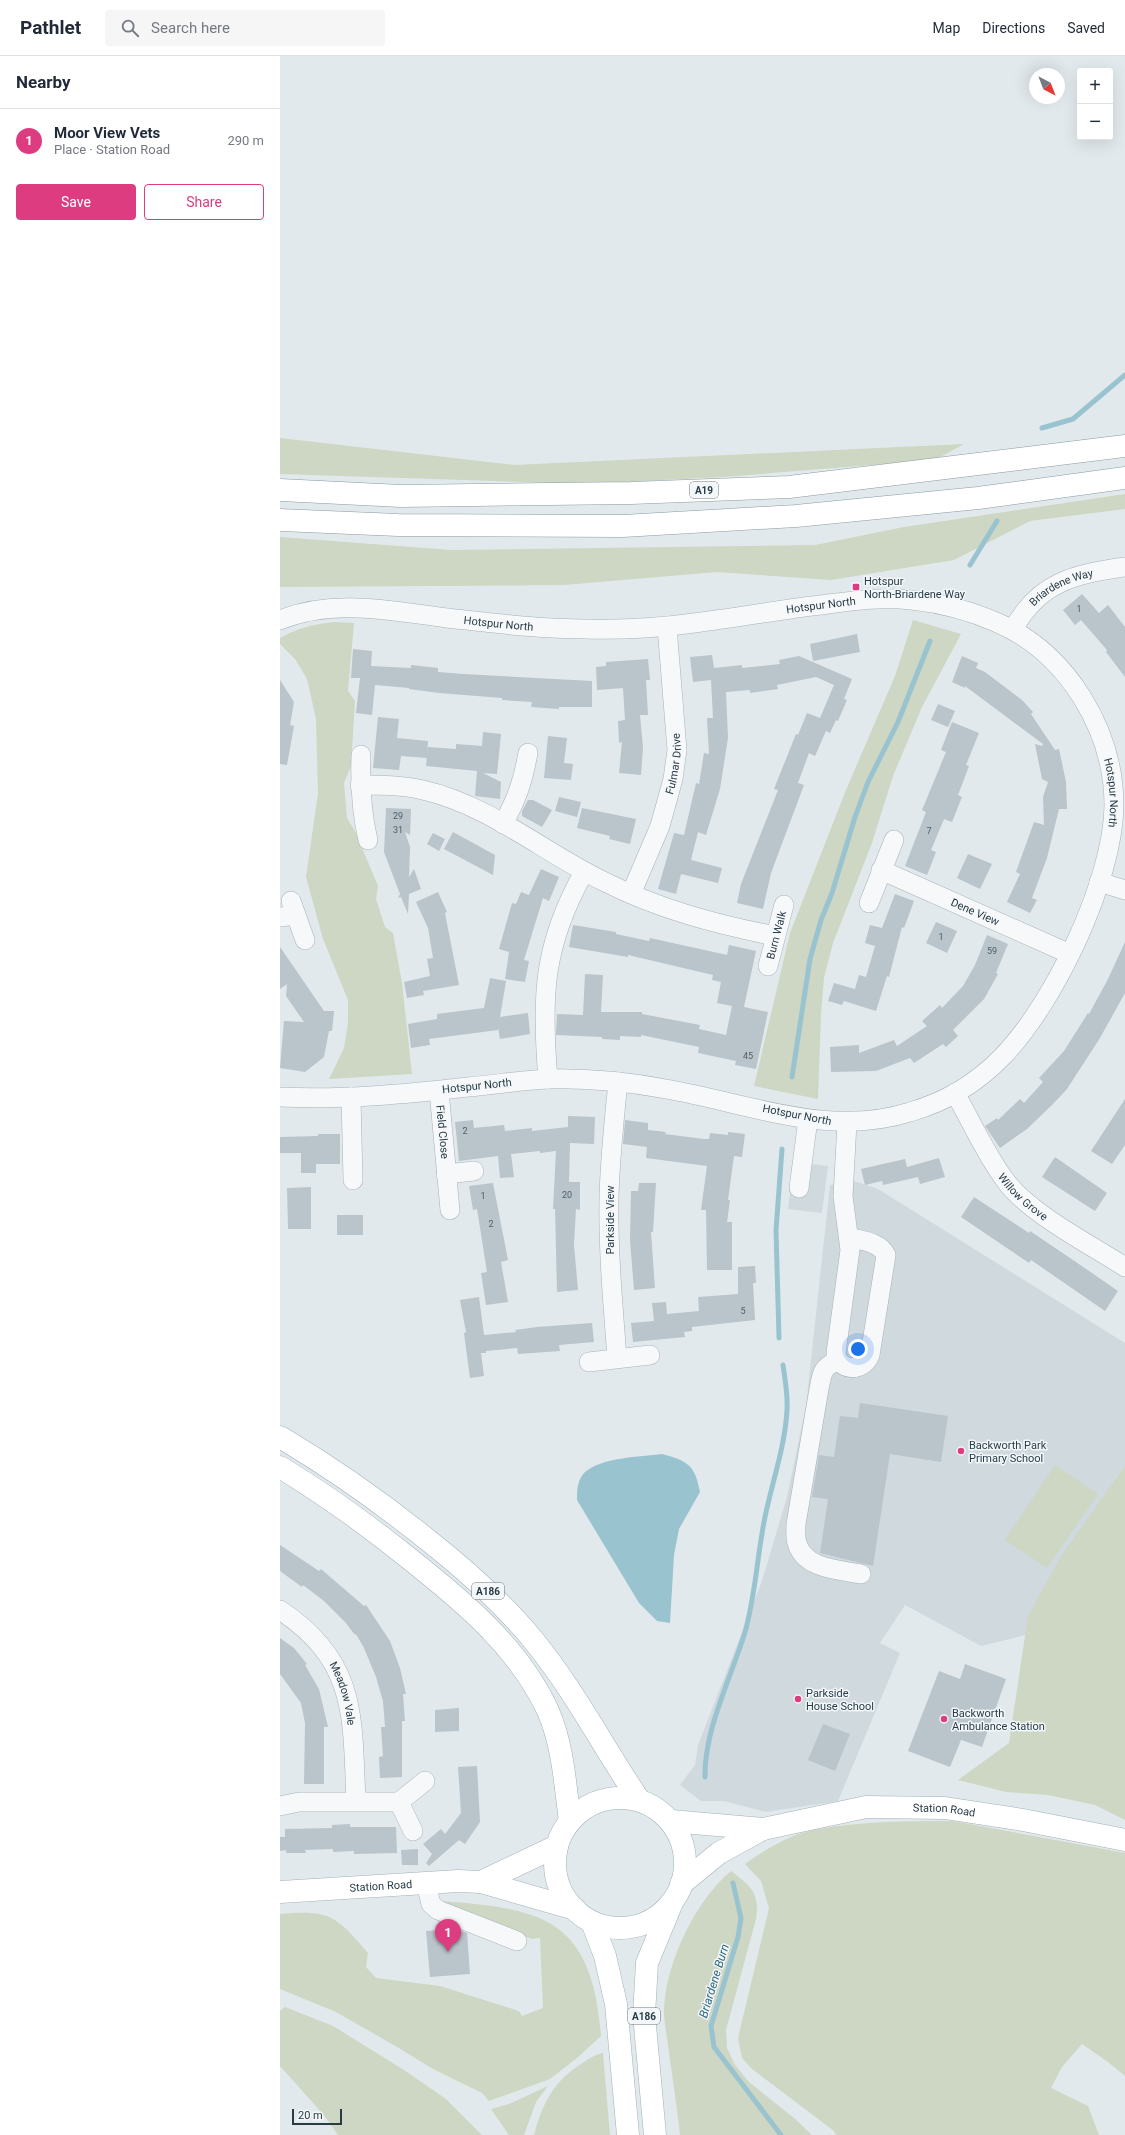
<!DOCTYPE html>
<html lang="en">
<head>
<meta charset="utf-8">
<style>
	body { margin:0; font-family:Roboto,sans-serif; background:#f6f6f7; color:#1f2937 }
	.controls { position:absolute; right:12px; top:12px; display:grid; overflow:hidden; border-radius:4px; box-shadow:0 4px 16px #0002 }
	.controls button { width:36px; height:36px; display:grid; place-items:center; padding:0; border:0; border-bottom:1px solid #e0e1e3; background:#fff; color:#1f2937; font:20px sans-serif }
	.compass { position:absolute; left:749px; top:12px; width:36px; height:36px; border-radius:50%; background:#fff; box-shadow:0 4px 16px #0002; rotate:138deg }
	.scale { position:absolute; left:12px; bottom:10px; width:50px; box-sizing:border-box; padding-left:4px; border:2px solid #283c47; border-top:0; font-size:11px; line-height:14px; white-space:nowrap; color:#283c47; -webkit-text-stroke:3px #f3f7f9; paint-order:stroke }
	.you { position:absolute; left:578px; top:1293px; width:14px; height:14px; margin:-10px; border:3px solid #fff; border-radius:50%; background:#1a73e8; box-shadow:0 0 0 6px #1a73e833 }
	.badge { display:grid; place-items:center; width:26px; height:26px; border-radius:50%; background:#dd3c80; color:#fff; font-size:13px; font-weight:700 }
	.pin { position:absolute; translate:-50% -33px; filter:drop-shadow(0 1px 2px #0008) }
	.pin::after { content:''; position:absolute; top:21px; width:14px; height:12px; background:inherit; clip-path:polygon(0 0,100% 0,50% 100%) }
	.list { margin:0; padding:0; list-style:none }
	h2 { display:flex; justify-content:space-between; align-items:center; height:52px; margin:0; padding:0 16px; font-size:17px }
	h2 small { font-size:13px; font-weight:400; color:#747a83 }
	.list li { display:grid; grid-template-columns:26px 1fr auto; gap:12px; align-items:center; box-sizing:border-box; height:64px; padding:0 16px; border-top:1px solid #e0e1e3 }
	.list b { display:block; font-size:15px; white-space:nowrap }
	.list p { margin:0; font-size:13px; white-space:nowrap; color:#747a83 }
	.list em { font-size:13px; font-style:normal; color:#747a83 }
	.actions { display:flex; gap:8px; padding:12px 16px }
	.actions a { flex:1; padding:9px 0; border:1px solid #dd3c80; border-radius:4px; text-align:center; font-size:14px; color:#dd3c80 }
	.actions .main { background:#dd3c80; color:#fff }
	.icon { flex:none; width:22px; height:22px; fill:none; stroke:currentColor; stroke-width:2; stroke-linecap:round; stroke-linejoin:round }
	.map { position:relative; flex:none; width:845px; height:2079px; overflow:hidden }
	header { display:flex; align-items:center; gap:24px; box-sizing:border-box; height:56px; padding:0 20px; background:#fff; border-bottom:1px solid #e0e1e3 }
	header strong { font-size:19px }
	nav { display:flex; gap:22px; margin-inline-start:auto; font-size:14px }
	.search { width:280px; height:36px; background:#f6f6f7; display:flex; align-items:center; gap:10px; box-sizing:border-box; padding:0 14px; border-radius:4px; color:#747a83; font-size:15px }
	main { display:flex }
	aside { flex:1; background:#fff }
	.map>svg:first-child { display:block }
	.built { fill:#d0d9de }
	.green { fill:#cdd7c3 }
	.water { fill:#9ac3d0 }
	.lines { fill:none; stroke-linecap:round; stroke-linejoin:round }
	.stream { stroke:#9ac3d0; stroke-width:5 }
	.building { fill:#b9c4cb }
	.minor-casing { stroke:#a6b2b7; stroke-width:20 }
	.major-casing { stroke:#a0b1b9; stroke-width:23 }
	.highway-casing { stroke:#889ba5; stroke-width:23 }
	.minor { stroke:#f6f8fa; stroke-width:19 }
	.major { stroke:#fff; stroke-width:22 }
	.highway { stroke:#fff; stroke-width:22 }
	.poi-dot { fill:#dd3c80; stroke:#f3f7f9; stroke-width:1.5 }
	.labels { text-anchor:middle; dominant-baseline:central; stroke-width:3; stroke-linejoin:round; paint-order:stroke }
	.number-label { font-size:9px; fill:#4c5e68 }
	.shield { fill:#f3f7f9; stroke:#65747c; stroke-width:1 }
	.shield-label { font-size:10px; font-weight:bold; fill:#283c47 }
	.poi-label { font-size:11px; fill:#283c47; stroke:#f3f7f9; text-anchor:start }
	.street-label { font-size:11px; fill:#283c47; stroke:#f3f7f9 }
	.water-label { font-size:12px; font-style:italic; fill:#2d697f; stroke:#f3f7f9 }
</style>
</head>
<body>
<header>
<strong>Pathlet</strong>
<div class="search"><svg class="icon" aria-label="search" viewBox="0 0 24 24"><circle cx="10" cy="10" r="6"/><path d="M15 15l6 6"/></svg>Search here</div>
<nav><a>Map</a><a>Directions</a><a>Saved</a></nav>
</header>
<main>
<aside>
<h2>Nearby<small></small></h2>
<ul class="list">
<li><span class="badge">1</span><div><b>Moor View Vets</b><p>Place · Station Road</p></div><em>290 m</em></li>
</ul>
<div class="actions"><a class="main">Save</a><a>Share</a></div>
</aside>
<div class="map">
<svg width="845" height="2079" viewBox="0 0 845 2079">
	<rect width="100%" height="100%" fill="#e2e9ec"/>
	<path class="built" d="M514,1106L548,1110L542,1157L508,1153Z
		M574,1125L598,1133L845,1287V1449L746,1579L701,1590L625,1549L600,1587L620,1597L558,1745L486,1756L444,1745H421L400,1729L415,1709L418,1689L482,1525L507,1441L526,1350L550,1129Z"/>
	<path class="green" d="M0,382L234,409L684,388L655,404L443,421L304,428L0,418Z
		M845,438V453L750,465L674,504L551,524L437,516L284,529L0,531V481L171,494L535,489L624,471Z
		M633,564L681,578L642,651L613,720L592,787L553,887L544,922L541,958L538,1043L474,1030L510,877L566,734L615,620Z
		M55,566L74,567L68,635L75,645L71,710L64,727L67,762L75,775L98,830L96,843L105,871L113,877L122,927L132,1018L49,1023L64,992L68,967V944L43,883L26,821L38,737L36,663L27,623L15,603L0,588V582C18,572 34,568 55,566Z
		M775,1409L818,1438L767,1512L725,1484Z
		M845,1410V1764L815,1749L768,1739L726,1736L678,1724L729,1687L748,1560L781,1500Z
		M673,1765L845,1797V2020L828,2006L802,1988L782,2011L771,2032L808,2050L819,2079H556L554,2075L472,2013L462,2002L458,1982L489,1852L481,1825L465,1808C486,1793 512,1777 539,1773C583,1765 629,1765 673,1765Z
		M451,1815C471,1830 480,1837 476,1863L446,1974L447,1992L455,2009L469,2026L514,2062L532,2079H400C397,2052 393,2025 389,1997C388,1984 384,1969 384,1955C385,1908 415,1845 451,1815Z
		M159,1845C264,1852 312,1863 321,1980L297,2002L270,2023L209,2045L202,2037L153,2013L117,1991L56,1956L0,1933V1858C15,1857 35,1855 49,1861C65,1868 77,1885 88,1897L86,1911L96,1922L160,1930L239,1955L242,1960L263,1952L260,1882L252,1883Z
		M5,1951L53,1970L124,2014L166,2043L202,2079H58L43,2058L0,2010V1955Z
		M323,1997L330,2079H254C263,2047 272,2027 301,2008C308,2003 314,1999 323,1997Z
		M268,2030L256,2046L244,2079H229L211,2053L229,2048Z"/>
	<path class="water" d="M382,1398C408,1405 415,1409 420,1436L399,1473L394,1499L390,1567L377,1565L359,1547L297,1444C297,1435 297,1425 304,1417C321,1401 360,1401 382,1398Z"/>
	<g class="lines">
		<path class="stream" d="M762,372L793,363L845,319
			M690,509L717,465
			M512,1021L530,903L541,864L552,837L575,761L588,726L618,666L650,585
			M499,1282L496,1174L502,1093
			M425,1721C424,1674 451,1622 465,1576C475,1541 477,1503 484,1466C491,1429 505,1392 507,1354C508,1338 505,1324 503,1309
			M453,1827L461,1862L458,1881L431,1970L434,1991L501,2079"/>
	</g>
	<path class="building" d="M802,538L819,557L828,549L845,571V621L826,596L827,594L801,564L795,569L783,554Z
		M577,578L580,596L533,605L530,588Z
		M73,593L92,595L91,610L131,612V609L158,612V616L184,618L312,625V651H279V653L251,651L252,646L222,644V642L159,637L129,633V632L95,629L92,659L76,657L80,622H71Z
		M432,599L434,612L462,609V612L500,608L499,604L519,600L572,623L564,643L567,644L558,665L556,664L550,677L546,675L535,700L529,697L518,727L524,729L491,817L483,853L457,847L461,828L498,734L494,733L516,678L518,679L527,657L540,662L554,629L536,621L497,629L498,633L470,637V634L446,636L448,682L440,733L426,779L418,776L411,804L442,812L438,827L401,818L396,838L378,833L394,777L404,779L416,727L419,728L424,697L429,698L427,662H433L431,624L413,626L410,601Z
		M682,600L698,607L696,612L705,616L742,644L753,656L751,658L775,694L779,693L786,726L787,753H779L767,802L752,842L757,844L750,857L727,846L740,818L736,816L754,766L764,769L763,741L768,726L762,723L755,688L762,690L763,688L685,630V632L672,626Z
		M368,603L370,624H366L368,659H360L363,692L361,719L339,717L342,686L339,687L338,665L345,664L343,632L317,634L316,611L326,610V606Z
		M0,624L14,646L10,669L14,670L7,709L0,708Z
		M658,648L675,655L668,671L651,664Z
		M98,661L119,663L117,682L148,685L147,702L121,700L119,714L93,712Z
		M672,666L699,677L686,709L689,710L678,739L682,741L672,766L664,763L651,794L656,796L647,819L625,810L646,756L642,754L666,696L661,694Z
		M203,676L221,678L217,718L203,717L221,726L220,743L195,740L197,715L146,710L148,691L176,693V688L202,690Z
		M268,680L287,682L284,707L293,708L291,724L264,722Z
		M279,741L301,746L297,761L275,755Z
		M248,744H253L272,754L262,771L242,760V755Z
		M106,752L131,753L130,779L125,776L130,791L129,821L134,813L141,833L129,838L128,858L121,841L118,842L120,838L104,796Z
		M302,752L356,763L350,788L329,783L330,780L297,772Z
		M173,776L215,799L213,819L164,793Z
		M153,777L165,783L159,795L147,788Z
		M688,798L712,808L700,833L677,822Z
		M261,813L279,821L269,845L263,842L244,904L249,905L245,926L225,923L229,896L219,893L232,847L236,848L241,836L249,839Z
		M158,836L167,856L165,857L179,929L143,935L144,939L127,942L124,926L150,920L147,903L153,902L148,872L136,846Z
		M615,838L634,845L624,872L622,871L609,921L607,920L596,955L564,945L562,949L548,945L554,927L575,933L579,919L586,921L595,890L585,887L590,869L602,872Z
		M656,866L677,875L667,897L646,887Z
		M293,869L336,876V878L369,885L370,882L447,899L449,889L476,895L464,951L488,956L476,1013L455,1009L456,1005L418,997L419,991L361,979V981L340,980V984L322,983V981L276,979L277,958L303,959L305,918L323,919L321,956H362V958L420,969L419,973L446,979L452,950L437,947L441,926L432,924L433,919L348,899V901L289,891Z
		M707,879L728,888L716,917L718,918L704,943L673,974L678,980L666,991L663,988L634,1007L630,1002L596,1015L551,1016L550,991L579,989V997L614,984L617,990L647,970L642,965L660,949L662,952L683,930L695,909Z
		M845,886V937L820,982L787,1033L773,1048L747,1073L720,1092L705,1070L717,1062L718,1064L740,1043L744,1047L763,1026L759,1022L784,995L808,957L809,958L828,923Z
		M0,891L44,955H54L52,975H49L44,1001L25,1016L0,1012L4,965L24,966L6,940L7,928L0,933Z
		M210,922L226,925L220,961L248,957L250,978L220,983L218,971V974L149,983L150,989L131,992L128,968L157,963V958L204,952Z
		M845,1043V1089L832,1108L811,1095Z
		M288,1060L315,1061L314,1088L290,1087L289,1126H300V1154L296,1153L294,1189L298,1234L277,1236L275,1153H273L276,1095L260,1097V1095L231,1098L234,1121L220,1122L218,1100L179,1105L175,1066L193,1064L194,1072L224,1069L225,1075L252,1072V1075L288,1071Z
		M345,1064L368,1067V1074L386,1076L385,1078L424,1083H429L430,1077L448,1079V1076L465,1078L462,1101L454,1100L448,1144H450L447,1166H452V1214H427L426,1154H421L427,1110L366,1102L367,1091L343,1088Z
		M38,1078H60V1108H36V1117H21V1097H0V1081L38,1080Z
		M775,1101L827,1137L815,1155L762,1121Z
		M659,1102L665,1121L640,1128L638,1121L603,1129L602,1125L585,1129L581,1113L625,1103L627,1111Z
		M213,1127L228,1204L221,1206L228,1246L206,1249L201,1217L207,1216L197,1153L193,1154L189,1130Z
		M359,1127H376L373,1176H371L375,1232L354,1234L350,1184L351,1135H358Z
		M31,1131V1173H8L7,1132Z
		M694,1141L749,1177L750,1175L796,1206L838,1235L825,1255L751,1204L749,1207L681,1161Z
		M57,1159H83V1179H57Z
		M475,1210L476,1227H473L475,1264L412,1271V1275L404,1276L405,1281L353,1286L351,1267L374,1265L372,1247L386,1246L387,1258L419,1255L418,1241L458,1238V1211Z
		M199,1241L204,1279L236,1276L235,1274L257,1271L312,1267L314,1286L279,1289L280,1295L238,1298L237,1292L206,1295V1297H201L204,1320L190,1322L184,1277L186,1276L180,1244Z
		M580,1347L668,1360L661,1406L610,1398L593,1510L540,1497L548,1443L532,1441L539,1399L554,1401L560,1360L578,1362Z
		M0,1489L39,1515L41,1513L84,1550L86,1549L110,1585L120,1612L126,1638H123L125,1665H122V1721L100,1722L99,1701L103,1700L101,1671H105L103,1645L96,1621L84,1592L76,1578L75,1579L66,1567L44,1545L23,1529L22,1531L0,1515Z
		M0,1582L14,1592L27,1608L25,1609L39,1633L48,1671H44V1728H24L25,1667L21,1647L0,1618Z
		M685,1608L726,1623L702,1691L681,1684L670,1711L628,1695L659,1615L680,1623Z
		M179,1652V1675L155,1676V1654Z
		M543,1668L570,1678L555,1715L528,1704Z
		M197,1710L200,1766L185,1788L179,1784L149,1810L146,1807L152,1798L143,1788L161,1773L165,1778L181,1757L178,1711Z
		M70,1768V1771H116L117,1797L74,1798V1795L53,1796V1793L25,1794L26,1797H6V1794L0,1795V1781H5V1773L52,1772V1769Z
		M138,1793V1809H122L121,1794Z
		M176,1873L187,1877L190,1918L150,1921L146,1875Z"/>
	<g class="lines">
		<g class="minor-casing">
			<g id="minor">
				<path id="s1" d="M0,564C54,542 111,555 167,562C213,567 259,573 305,573C342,574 378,572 414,567C454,562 493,555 532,550C565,546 599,540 631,544C661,547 691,555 718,567C787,597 834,674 834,750C833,824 775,946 723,1000C698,1026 665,1046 630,1056C548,1082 468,1047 386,1033C348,1026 307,1022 268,1023C241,1024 215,1029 188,1031C126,1038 63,1044 0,1041"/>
				<path id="s2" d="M733,574C758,526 795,518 845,511"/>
				<path d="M81,699C80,728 81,755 88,784"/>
				<path d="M80,729C101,729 122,729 143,734C209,749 263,796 323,825C378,853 435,868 495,880"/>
				<path d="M223,768C237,743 243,725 248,697"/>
				<path id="s3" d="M601,814L790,898"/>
				<path d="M819,826L845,834"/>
				<path id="s4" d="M351,838L380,770L393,723L397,694L387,571"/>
				<path d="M11,845L25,884"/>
				<path d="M589,847L614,784"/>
				<path d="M0,861L16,859"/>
				<path id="s5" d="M488,910L504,849"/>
				<path d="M268,1023C261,941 263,889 304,816"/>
				<path id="s6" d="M159,1035L170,1154"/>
				<path id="s7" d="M675,1037C691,1065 706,1099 725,1124C747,1156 811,1189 845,1211"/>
				<path d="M71,1041L73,1124"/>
				<path d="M567,1067L563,1140L570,1194L556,1297C558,1315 583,1317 590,1299L606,1199C600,1186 582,1185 569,1181"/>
				<path d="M166,1118L194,1115"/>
				<path d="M519,1132L528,1063"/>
				<path d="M337,1302C333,1249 328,1195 329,1141C330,1103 334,1064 338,1026"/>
				<path d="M557,1305C542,1311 542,1318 539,1333L516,1468C516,1474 515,1481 517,1487C524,1513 559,1514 581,1518"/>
				<path d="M309,1306L370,1299"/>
				<path id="s8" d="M0,1554C78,1606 72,1661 76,1745"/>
				<path d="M0,1750L19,1746H119"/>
				<path d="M133,1775L119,1746L145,1725"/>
				<path d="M146,1827L151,1848L158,1854L237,1885"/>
			</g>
		</g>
		<g class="major-casing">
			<g id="major">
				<path d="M0,1381C52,1412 102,1447 149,1485C187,1515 223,1547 254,1585C294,1634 324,1692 359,1744"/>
				<path d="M0,1411C46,1439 89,1470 131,1504C184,1546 239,1592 268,1655C283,1689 285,1728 290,1765"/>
				<circle cx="340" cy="1807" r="65"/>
				<path id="s9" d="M391,1765L483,1773L586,1751L665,1752L743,1764L845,1784"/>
				<path d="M201,1826L277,1790"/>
				<path d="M401,1828L439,1797L483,1773"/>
				<path id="s10" d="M0,1836L178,1825L201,1826L295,1853"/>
				<path d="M312,1866L325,1900L336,1948L348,2079"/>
				<path d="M375,2079L364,1959L367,1907L391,1849"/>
			</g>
		</g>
		<g class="highway-casing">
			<path id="highway" d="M0,434L121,440L351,437L509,431L845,390
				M0,464L118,469L343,470L516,460L698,442L845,422"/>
		</g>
		<use href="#minor" class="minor"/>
		<use href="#major" class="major"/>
		<use href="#highway" class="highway"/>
	</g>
	<g class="poi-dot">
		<rect x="572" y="527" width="8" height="8" rx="2"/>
		<circle cx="681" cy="1395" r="4"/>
		<circle cx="518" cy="1643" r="4"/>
		<circle cx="664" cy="1663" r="4"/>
	</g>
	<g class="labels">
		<g class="number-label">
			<text x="799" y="553">1</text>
			<text x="118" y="760">29</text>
			<text x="118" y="774">31</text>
			<text x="649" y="775">7</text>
			<text x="661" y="881">1</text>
			<text x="712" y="895">59</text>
			<text x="468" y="1000">45</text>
			<text x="185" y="1075">2</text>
			<text x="287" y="1139">20</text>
			<text x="203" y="1140">1</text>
			<text x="211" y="1168">2</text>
			<text x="463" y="1255">5</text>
		</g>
		<g class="shield">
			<rect x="410" y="426" width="28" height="16" rx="3"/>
			<rect x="192" y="1527" width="32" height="16" rx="3"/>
			<rect x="348" y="1952" width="32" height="16" rx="3"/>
		</g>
		<g class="shield-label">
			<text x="424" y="434">A19</text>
			<text x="208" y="1535">A186</text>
			<text x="364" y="1960">A186</text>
		</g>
		<g class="poi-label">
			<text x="584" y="525">Hotspur<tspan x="584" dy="13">North-Briardene Way</tspan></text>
			<text x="689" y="1389">Backworth Park<tspan x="689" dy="13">Primary School</tspan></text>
			<text x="526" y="1637">Parkside<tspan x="526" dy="13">House School</tspan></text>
			<text x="672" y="1657">Backworth<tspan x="672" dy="13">Ambulance Station</tspan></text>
		</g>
		<g class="street-label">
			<text stroke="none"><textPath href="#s2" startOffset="67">Briardene Way</textPath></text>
			<text stroke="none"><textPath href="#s1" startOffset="545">Hotspur North</textPath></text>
			<text stroke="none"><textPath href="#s1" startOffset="221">Hotspur North</textPath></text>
			<text stroke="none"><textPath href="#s4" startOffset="138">Fulmar Drive</textPath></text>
			<text stroke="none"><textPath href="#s1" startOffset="941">Hotspur North</textPath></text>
			<text stroke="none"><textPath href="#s3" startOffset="103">Dene View</textPath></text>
			<text stroke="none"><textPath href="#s5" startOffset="32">Burn Walk</textPath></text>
			<text transform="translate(197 1030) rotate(-6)">Hotspur North</text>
			<text transform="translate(517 1059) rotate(11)">Hotspur North</text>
			<text stroke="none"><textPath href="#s6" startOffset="41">Field Close</textPath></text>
			<text stroke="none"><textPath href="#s7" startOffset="125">Willow Grove</textPath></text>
			<text transform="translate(330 1164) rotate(-90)">Parkside View</text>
			<text stroke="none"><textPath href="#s8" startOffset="108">Meadow Vale</textPath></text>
			<text stroke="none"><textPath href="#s9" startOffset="276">Station Road</textPath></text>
			<text stroke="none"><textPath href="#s10" startOffset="101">Station Road</textPath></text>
		</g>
		<g class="water-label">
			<text transform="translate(434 1925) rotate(-73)">Briardene Burn</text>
		</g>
	</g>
</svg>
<div class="controls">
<button>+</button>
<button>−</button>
</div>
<svg class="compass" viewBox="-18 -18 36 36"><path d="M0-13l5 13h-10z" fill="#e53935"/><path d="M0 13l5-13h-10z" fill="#747a83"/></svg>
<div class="scale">20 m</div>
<div class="you"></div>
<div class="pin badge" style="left:168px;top:1896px">1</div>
</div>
</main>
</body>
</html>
